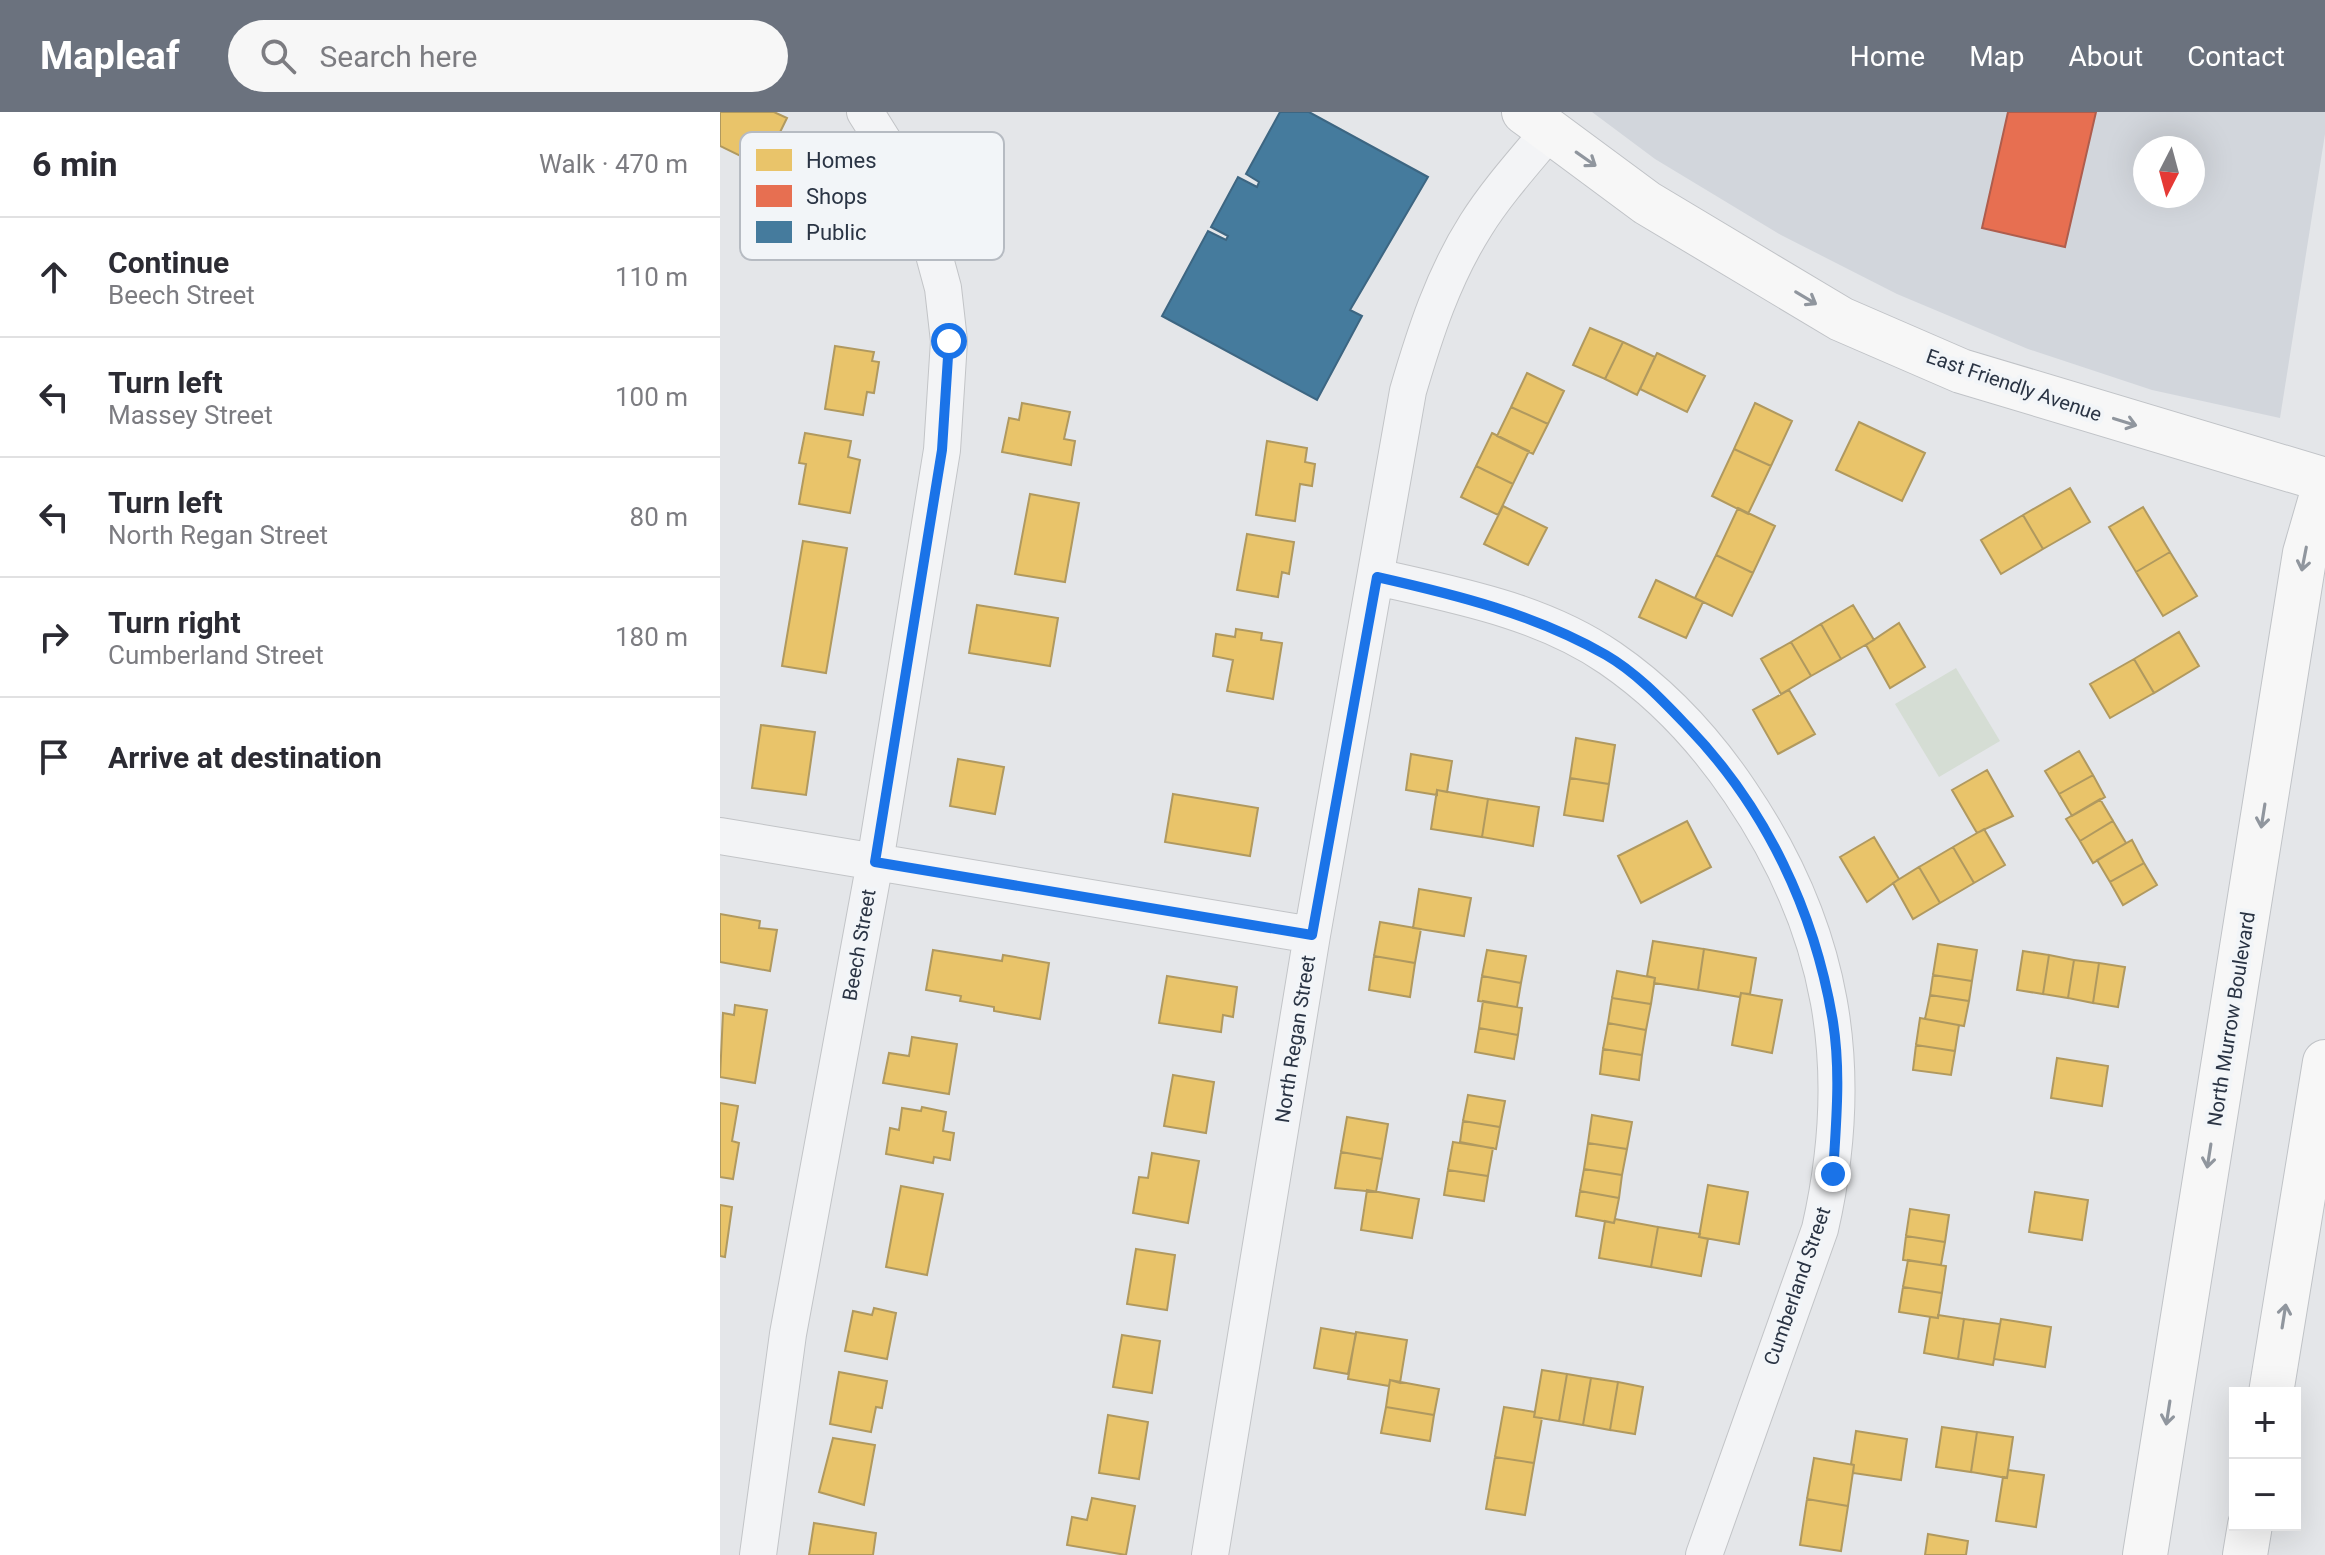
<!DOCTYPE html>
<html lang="en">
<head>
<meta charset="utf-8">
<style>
	body { margin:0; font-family:Roboto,sans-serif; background:#f7f7f7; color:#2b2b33 }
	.controls { position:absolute; right:24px; bottom:24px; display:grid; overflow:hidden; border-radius:0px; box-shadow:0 8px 32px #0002 }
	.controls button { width:72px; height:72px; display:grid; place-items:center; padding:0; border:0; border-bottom:2px solid #e1e1e2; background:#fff; color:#2b2b33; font:40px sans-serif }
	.compass { position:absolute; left:1413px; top:24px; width:72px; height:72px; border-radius:50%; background:#fff; box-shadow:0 8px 32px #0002; rotate:186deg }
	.stop { position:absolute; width:24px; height:24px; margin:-18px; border:6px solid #1a73e8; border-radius:50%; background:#fff }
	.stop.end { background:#1a73e8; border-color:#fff; box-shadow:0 2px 8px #0008 }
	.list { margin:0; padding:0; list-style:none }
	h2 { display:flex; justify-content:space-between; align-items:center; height:104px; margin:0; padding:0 32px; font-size:34px }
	h2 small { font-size:26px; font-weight:400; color:#7c7c81 }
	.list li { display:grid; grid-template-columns:52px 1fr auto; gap:24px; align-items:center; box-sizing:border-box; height:120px; padding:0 32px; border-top:2px solid #e1e1e2 }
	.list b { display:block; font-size:30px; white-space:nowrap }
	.list p { margin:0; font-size:26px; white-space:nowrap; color:#7c7c81 }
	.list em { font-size:26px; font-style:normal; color:#7c7c81 }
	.icon { flex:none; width:44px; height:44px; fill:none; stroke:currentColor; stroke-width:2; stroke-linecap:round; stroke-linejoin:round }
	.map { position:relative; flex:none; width:1605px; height:1443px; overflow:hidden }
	header { display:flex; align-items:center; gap:48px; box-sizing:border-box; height:112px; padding:0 40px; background:#6b727e; color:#fff }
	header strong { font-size:38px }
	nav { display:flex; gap:44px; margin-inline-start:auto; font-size:28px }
	.search { width:560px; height:72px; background:#f7f7f7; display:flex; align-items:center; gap:20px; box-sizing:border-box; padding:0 28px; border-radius:44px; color:#7c7c81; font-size:30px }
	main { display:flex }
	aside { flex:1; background:#fff }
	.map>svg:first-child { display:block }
	.built { fill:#d2d6dc; fill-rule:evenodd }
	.green { fill:#d5ddd4 }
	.homes { fill:#e9c46a; stroke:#b0995f; stroke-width:2 }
	.shops { fill:#e76f51; stroke:#ae5d4d; stroke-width:2 }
	.public { fill:#457b9d; stroke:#3d6682; stroke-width:2 }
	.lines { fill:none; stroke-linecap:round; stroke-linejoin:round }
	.minor-casing { stroke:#c2c4c7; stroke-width:38 }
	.major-casing { stroke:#c0c3c7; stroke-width:46 }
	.minor { stroke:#f3f4f6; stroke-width:36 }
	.major { stroke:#f7f7f7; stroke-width:44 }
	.oneway { stroke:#90969e }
	.route { stroke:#1a73e8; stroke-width:10 }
	.labels { text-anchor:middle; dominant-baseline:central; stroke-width:8; stroke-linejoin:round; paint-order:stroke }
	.street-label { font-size:20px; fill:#2a3444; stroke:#f2f5f8 }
	.key { fill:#f2f5f8; stroke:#b6bbc2; stroke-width:2 }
	.key-label { font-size:22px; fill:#2a3444 }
</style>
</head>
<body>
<header>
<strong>Mapleaf</strong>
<div class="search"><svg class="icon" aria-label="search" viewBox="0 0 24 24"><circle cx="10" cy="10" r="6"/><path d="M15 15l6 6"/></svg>Search here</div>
<nav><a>Home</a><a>Map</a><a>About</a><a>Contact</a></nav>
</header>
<main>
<aside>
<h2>6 min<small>Walk · 470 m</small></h2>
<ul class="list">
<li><svg class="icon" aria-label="ahead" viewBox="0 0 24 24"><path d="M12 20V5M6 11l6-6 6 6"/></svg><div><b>Continue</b><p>Beech Street</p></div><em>110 m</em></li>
<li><svg class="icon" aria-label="left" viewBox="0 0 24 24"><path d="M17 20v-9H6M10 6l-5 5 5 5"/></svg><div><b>Turn left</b><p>Massey Street</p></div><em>100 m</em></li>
<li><svg class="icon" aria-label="left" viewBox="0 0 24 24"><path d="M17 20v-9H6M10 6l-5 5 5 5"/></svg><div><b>Turn left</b><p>North Regan Street</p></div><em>80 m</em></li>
<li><svg class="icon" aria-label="right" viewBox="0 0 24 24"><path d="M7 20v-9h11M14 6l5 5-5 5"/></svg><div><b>Turn right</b><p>Cumberland Street</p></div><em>180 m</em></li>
<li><svg class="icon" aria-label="arrive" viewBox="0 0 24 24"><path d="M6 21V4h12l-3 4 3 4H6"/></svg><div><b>Arrive at destination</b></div></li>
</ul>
</aside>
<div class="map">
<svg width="1605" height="1443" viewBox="0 0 1605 1443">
	<rect width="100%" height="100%" fill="#e4e6e9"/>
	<path class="built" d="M872,0H1605V22L1560,306L1432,278L1308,237L1177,182L1061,123L935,47ZM1425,36H1473V84H1425Z"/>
	<path class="green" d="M1236,556L1280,629L1219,665L1175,592Z"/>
	<path class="homes" d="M0,0H54L67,6L43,55L0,34Z
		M870,216L903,230L885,267L853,253Z
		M903,230L935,245L917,283L885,267Z
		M115,234L154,240L152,249L159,250L154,281L147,280L143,303L105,297Z
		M937,241L985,264L967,300L920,277Z
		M807,261L844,279L828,312L791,295Z
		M302,291L350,300L344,327L355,329L351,353L282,340L289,306L299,308Z
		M1035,291L1072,309L1051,354L1014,337Z
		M791,295L828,312L813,342L777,324Z
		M1139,310L1205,341L1182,389L1116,358Z
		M85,321L131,329L128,345L140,348L130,401L79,392L86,352L79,351Z
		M772,321L809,339L793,372L756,354Z
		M547,329L587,336L585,350L595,352L592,374L580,372L575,409L536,403Z
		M1014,337L1051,354L1028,402L992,384Z
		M756,354L793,372L778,403L741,385Z
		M1350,376L1370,410L1323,437L1303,403Z
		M310,382L359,391L345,470L295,462Z
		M783,394L827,416L808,453L764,432Z
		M1423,395L1450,440L1416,460L1389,415Z
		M1018,396L1055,414L1033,461L996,443Z
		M1303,403L1323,437L1281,462L1261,428Z
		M527,422L574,430L569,462L562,460L558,485L517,478Z
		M83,429L127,436L106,561L62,554Z
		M1450,440L1477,484L1443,504L1416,460Z
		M996,443L1033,461L1012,504L975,486Z
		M936,468L983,490L966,526L919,505Z
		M257,493L338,506L330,554L249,541Z
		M1133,493L1154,528L1121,547L1101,512Z
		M1179,511L1205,555L1170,576L1146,533Z
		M1101,512L1121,547L1091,564L1071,530Z
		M516,517L542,521L541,528L562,531L553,587L507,579L513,548L493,544L496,522L515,525Z
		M1459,520L1479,554L1434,581L1414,547Z
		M1071,530L1091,564L1061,582L1041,547Z
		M1414,547L1434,581L1390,606L1370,572Z
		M1069,578L1095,622L1058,642L1033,598Z
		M41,613L95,620L86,683L32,676Z
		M856,626L895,633L889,672L850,666Z
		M1359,639L1373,663L1339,682L1325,659Z
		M691,642L732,649L727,680L717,678V683L686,678Z
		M238,647L284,655L275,702L230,694Z
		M1267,658L1293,704L1257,721L1232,678Z
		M1373,663L1385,685L1352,704L1339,682Z
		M850,666L889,672L883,709L844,703Z
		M717,678L768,687L762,725L711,717Z
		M453,682L538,696L530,744L445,730Z
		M768,687L819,695L813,734L762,725Z
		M1380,687L1393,709L1360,729L1346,707Z
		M967,709L991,755L921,791L898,744Z
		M1393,709L1406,731L1373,751L1360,729Z
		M1264,717L1285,753L1254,771L1233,735Z
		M1154,725L1179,767L1147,790L1120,745Z
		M1412,728L1424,751L1390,770L1377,748Z
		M1233,735L1254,771L1220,791L1199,755Z
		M1424,751L1437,773L1403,793L1390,770Z
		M1199,755L1220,791L1193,807L1173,771Z
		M699,777L751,786L744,824L693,816Z
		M0,802L40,809L39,816L57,818L50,859L0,850Z
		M660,810L701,817L695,851L654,844Z
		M933,829L984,837L978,878L934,871L935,866L927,864Z
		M1218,832L1257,838L1252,869L1213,863Z
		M984,837L1036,846L1030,882L1021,881L1020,885L978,878Z
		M213,838L282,849L283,843L329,851L320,907L274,899V895L240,889L241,884L206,878Z
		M767,838L806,844L801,871L762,864Z
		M1303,839L1329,843L1323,882L1297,878Z
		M1329,843L1354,848L1348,886L1323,882Z
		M654,844L695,851L690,885L649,878Z
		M1354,848L1379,851L1373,891L1348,886Z
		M1379,851L1405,855L1398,895L1373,891Z
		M897,859L935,866L931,892L892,886Z
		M1213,863L1252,869L1249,889L1210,883Z
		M447,864L517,875L513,905L503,903L501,920L439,911Z
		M762,864L801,871L797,895L758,889Z
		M1021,881L1062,888L1052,941L1012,933Z
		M1210,883L1249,889L1244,914L1205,907Z
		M892,886L931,892L926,918L888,911Z
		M763,889L802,896L798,923L759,916Z
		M15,893L47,898L35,971L0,965L3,901L14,903Z
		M1200,906L1239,913L1235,939L1196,933Z
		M888,911L926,918L922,943L883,937Z
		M759,916L798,923L794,947L755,940Z
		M192,925L237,932L229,982L163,971L169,941L189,944Z
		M1196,933L1235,939L1231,963L1193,958Z
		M883,937L922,943L919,968L880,962Z
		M1337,946L1388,954L1382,994L1331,986Z
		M453,963L494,970L486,1021L444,1014Z
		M748,983L785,989L780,1015L743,1009Z
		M0,991L18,994L12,1029L19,1031L13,1067L0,1065Z
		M202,995L226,1000L223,1019L234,1021L230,1048L214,1045L213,1051L166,1042L170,1016L179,1018L182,996L201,999Z
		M872,1003L912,1010L907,1037L868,1031Z
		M627,1005L668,1012L662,1047L621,1040Z
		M743,1009L780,1015L776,1037L740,1030Z
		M733,1030L773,1036L768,1064L728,1058Z
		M868,1031L907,1037L902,1063L864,1057Z
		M621,1040L662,1047L656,1080L615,1076Z
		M432,1041L479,1049L468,1111L413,1101L419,1065L428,1066Z
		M864,1057L902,1063L899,1086L860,1079Z
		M728,1058L768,1064L764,1089L724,1083Z
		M988,1073L1028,1080L1019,1132L979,1125Z
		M181,1074L223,1082L207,1163L166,1155Z
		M647,1078L699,1087L692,1126L641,1118Z
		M860,1079L899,1086L894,1111L856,1104Z
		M1315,1080L1368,1088L1362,1128L1309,1120Z
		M0,1093L12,1095L5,1145L0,1144Z
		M1190,1097L1229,1103L1225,1130L1186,1124Z
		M895,1107L938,1115L931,1155L879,1146L885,1109L894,1111Z
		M938,1115L980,1122L979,1125L988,1127L981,1164L931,1155Z
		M1186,1124L1225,1130L1221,1153L1183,1148Z
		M416,1137L455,1143L447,1198L407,1192Z
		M1188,1148L1226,1154L1222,1181L1183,1175Z
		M1183,1175L1222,1181L1218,1206L1179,1200Z
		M154,1196L176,1201L167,1247L125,1239L133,1199L152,1203Z
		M1218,1203L1244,1207L1238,1247L1204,1241L1210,1205L1218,1206Z
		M1244,1207L1280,1212L1273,1253L1238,1247Z
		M1281,1207L1331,1215L1325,1255L1274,1247Z
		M601,1216L636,1222L628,1262L594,1256Z
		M636,1220L687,1228L680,1271L670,1268L669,1274L628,1267Z
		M402,1223L440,1229L432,1281L393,1275Z
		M822,1258L847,1262L839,1309L814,1305Z
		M119,1260L167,1269L162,1296L156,1295L151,1320L110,1312Z
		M847,1262L871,1266L863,1313L839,1309Z
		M871,1266L898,1270L890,1318L863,1313Z
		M670,1268L719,1277L714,1303L666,1295Z
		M898,1270L923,1275L915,1322L890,1318Z
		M666,1295L714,1303L710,1329L661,1321Z
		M784,1295L815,1300L814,1305L822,1306L814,1351L775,1345Z
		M388,1303L428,1310L419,1367L379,1361Z
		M1222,1315L1257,1320L1251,1360L1216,1355Z
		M1136,1319L1187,1327L1181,1368L1133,1361L1134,1353L1131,1352Z
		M1257,1320L1293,1325L1287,1366L1251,1360Z
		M113,1326L155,1333L144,1393L99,1380Z
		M775,1345L814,1351L805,1403L766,1397Z
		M1094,1346L1134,1353L1128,1394L1087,1387Z
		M1288,1358L1324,1363L1316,1415L1276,1409L1283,1365L1287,1366Z
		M372,1386L415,1394L406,1443L347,1433L352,1405L367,1408Z
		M1087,1387L1128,1394L1121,1439L1080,1433Z
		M94,1411L156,1421L153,1443H89Z
		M1208,1422L1248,1429L1246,1443H1205Z"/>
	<path class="shops" d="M1288,0H1376L1345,135L1262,116Z"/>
	<path class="public" d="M560,0H589L708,65L630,198L642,204L597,288L442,204L488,119L506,128L508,124L491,115L518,65L537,75L539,70L526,62Z"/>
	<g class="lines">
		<g class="minor-casing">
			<path id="minor" d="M657,465C736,483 822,499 890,546C941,581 985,628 1020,680C1113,817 1137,955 1100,1117L984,1443
				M0,724L592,823
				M38,1443L68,1222L155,750L222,338L229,229L223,176L204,106L179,54L145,0
				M490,1443L592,823L688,279C705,221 723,165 756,113C776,81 803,51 828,21"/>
		</g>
		<g class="major-casing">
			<path id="major" d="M804,0L927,91L1121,207L1241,259L1605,368
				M1551,1281L1605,950
				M1425,1443L1585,441L1605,372
				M1525,1443L1530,1413"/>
		</g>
		<use href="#minor" class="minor"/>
		<use href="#major" class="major"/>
	</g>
	<defs><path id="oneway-shaft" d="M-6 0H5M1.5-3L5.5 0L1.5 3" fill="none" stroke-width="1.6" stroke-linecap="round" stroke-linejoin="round" transform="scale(2)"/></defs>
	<g class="oneway">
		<use href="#oneway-shaft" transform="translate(866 47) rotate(35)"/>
		<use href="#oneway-shaft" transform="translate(1086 186) rotate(31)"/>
		<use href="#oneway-shaft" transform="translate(1405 310) rotate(17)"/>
		<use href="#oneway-shaft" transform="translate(1584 447) rotate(101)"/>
		<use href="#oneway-shaft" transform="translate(1543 704) rotate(99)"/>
		<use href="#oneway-shaft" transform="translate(1489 1044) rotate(99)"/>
		<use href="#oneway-shaft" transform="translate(1564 1204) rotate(-81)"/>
		<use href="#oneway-shaft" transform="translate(1448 1301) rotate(99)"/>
	</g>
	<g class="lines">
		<path class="route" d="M229,229L222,338L155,750L592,823L657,465C737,483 814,502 886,543C917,561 943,589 968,615C1046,696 1095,800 1113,910C1121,960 1116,1012 1113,1062"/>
	</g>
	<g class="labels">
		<g class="street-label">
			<text transform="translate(1294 273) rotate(19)">East Friendly Avenue</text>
			<text transform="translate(139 833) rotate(-80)">Beech Street</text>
			<text transform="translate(1511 907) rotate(-81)">North Murrow Boulevard</text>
			<text transform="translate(575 927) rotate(-81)">North Regan Street</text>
			<text transform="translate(1077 1174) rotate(-71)">Cumberland Street</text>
		</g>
	</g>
	<rect x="20" y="20" width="264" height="128" rx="12" class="key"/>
	<rect x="36" y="37" width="36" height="22" fill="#e9c46a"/>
	<rect x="36" y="73" width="36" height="22" fill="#e76f51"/>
	<rect x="36" y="109" width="36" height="22" fill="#457b9d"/>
	<g class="key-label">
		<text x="86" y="56">Homes</text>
		<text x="86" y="92">Shops</text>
		<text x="86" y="128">Public</text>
	</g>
</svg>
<div class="controls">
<button>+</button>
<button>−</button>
</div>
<svg class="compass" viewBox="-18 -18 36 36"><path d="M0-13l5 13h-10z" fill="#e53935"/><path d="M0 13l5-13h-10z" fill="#7c7c81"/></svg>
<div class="stop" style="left:229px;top:229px"></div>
<div class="stop end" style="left:1113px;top:1062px"></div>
</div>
</main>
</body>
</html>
